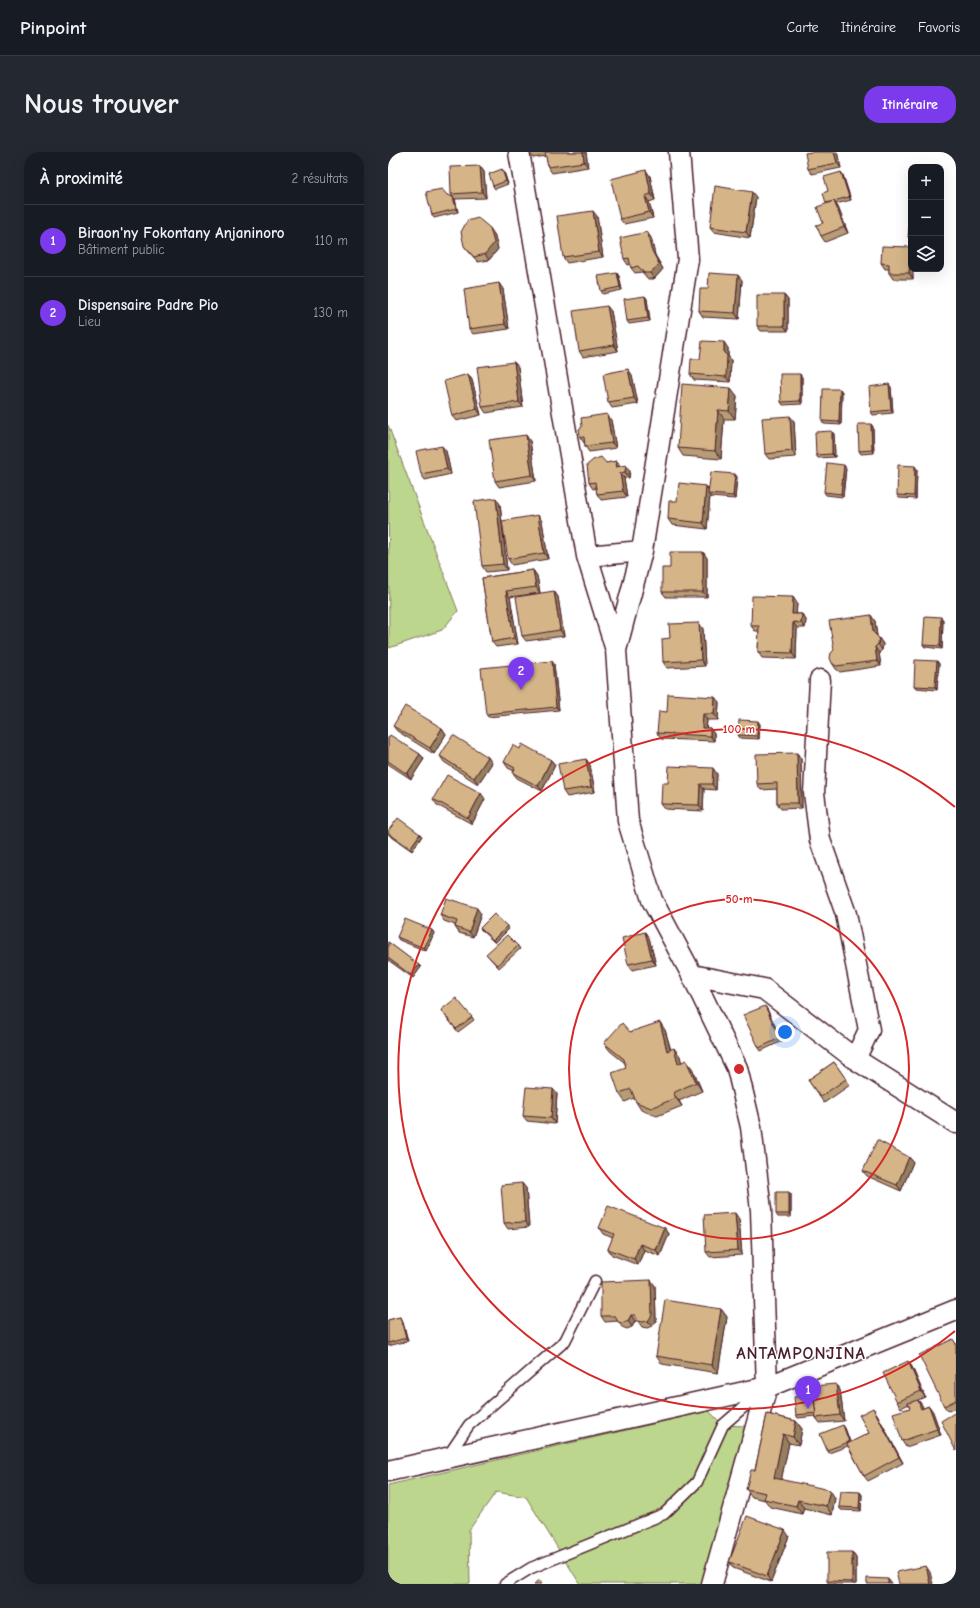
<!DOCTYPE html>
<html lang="fr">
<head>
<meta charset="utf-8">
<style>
	body { margin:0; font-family:"Comic Neue",sans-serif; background:#242831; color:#f1f3f6 }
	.controls { position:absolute; right:12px; top:12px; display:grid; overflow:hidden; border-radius:8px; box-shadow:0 4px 16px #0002 }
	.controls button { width:36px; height:36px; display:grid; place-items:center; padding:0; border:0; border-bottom:1px solid #363941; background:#171b24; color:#f1f3f6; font:20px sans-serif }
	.you { position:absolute; left:397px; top:880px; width:14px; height:14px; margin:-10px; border:3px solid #fff; border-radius:50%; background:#1a73e8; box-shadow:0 0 0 6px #1a73e833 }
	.badge { display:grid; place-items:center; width:26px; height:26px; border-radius:50%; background:#7c3aed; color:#fff; font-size:13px; font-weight:700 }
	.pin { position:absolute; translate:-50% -33px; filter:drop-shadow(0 1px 2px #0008) }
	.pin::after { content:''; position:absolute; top:21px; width:14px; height:12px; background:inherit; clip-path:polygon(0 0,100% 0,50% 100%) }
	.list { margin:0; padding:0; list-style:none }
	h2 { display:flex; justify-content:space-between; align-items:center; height:52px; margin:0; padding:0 16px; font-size:17px }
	h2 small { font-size:13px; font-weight:400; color:#9ea1a6 }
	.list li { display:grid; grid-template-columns:26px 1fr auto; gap:12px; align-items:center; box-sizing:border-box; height:72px; padding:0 16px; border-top:1px solid #363941 }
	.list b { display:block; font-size:15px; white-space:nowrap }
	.list p { margin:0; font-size:13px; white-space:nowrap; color:#9ea1a6 }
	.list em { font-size:13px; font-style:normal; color:#9ea1a6 }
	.icon { flex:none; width:22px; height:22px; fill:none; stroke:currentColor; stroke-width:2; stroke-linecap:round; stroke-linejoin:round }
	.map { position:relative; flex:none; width:568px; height:1432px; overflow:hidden; border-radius:16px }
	header { display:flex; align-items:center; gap:24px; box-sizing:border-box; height:56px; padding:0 20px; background:#171b24; border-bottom:1px solid #363941 }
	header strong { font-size:19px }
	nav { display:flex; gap:22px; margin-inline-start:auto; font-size:14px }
	.intro { display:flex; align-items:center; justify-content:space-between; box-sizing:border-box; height:96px; padding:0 24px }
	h1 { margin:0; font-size:28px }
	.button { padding:10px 18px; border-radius:16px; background:#7c3aed; color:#fff; font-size:14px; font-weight:700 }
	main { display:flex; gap:24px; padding:0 24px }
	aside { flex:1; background:#171b24; border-radius:16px; box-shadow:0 4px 16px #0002 }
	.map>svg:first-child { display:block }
	.green { fill:#bcd68d; stroke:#837a5c }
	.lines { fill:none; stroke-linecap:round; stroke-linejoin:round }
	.service-casing { stroke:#4a1f2b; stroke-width:13 }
	.minor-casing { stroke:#4a1f2b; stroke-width:23 }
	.service { stroke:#fff; stroke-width:10 }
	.minor { stroke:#fff; stroke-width:20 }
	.wall { fill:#b79c75; stroke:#4a1f2b }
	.shaded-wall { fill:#957f5f; stroke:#4a1f2b }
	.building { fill:#d5b588; stroke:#4a1f2b }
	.ring { fill:none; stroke:#d62828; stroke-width:2 }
	.labels { text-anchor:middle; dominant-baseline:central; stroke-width:3; stroke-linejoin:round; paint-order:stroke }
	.district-label { font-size:17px; font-weight:bold; letter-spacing:1px; fill:#4a1f2b; stroke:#fff }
	.centre { fill:#d62828; stroke:#fff; stroke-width:2 }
	.ring-label { font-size:12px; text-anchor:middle; font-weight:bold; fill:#d62828; stroke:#fff; stroke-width:3; stroke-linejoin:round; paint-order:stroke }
</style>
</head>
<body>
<header>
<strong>Pinpoint</strong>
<nav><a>Carte</a><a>Itinéraire</a><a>Favoris</a></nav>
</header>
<div class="intro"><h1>Nous trouver</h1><a class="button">Itinéraire</a></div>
<main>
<aside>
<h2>À proximité<small>2 résultats</small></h2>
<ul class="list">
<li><span class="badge">1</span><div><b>Biraon'ny Fokontany Anjaninoro</b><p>Bâtiment public</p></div><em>110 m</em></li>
<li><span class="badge">2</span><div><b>Dispensaire Padre Pio</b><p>Lieu</p></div><em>130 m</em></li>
</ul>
</aside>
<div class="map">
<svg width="568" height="1432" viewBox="0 0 568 1432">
	<rect width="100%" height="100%" fill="#fff"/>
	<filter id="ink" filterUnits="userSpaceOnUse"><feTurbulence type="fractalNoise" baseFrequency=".025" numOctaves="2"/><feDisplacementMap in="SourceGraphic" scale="8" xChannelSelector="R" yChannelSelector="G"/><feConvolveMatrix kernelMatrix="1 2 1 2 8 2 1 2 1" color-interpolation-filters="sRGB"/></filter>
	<g filter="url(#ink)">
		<path class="green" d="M0,273L70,459L54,478L1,496Z
			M321,1259L335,1273L357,1274L314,1432H192L138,1345L108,1340L81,1378L82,1432H0V1333Z"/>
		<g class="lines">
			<g class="service-casing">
				<path id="service" d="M60,1304L81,1273L177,1189L207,1129
					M117,1432L143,1416L276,1362L309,1330L335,1273L373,1240"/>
			</g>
			<g class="minor-casing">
				<path id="minor" d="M131,0L199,404L228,498L240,669L264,748L304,823L349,916L363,975L373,1058L379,1235L324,1432
					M199,404L254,399
					M228,498L254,399L300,107L291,0
					M432,528L426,641L432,688L458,762L481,878L467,907
					M304,823L376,837L467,907L568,971
					M0,1319L379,1235L568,1158"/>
			</g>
			<use href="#service" class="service"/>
			<use href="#minor" class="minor"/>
		</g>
		<path class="wall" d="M141,0H198L200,15L164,21L160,15L158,4L145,6Z
			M449,0L453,16L424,22L420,17Z
			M92,14L96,20L98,46L67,47L70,60L46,66L44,63L59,43L65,45L63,42Z
			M114,17L116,20L120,32L107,37L105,34Z
			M453,20L455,23L463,48L448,52L450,55L460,81L437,90L433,84L438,52L440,39Z
			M262,24L267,48L261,50L265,66L236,72L232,67Z
			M368,45L362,86L326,80L322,75Z
			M209,64L215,105L179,111L175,105Z
			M259,80L263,86L267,103L275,117L266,127H260L254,120L247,121L243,116L242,112L240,113L236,107Z
			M106,82L110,97L101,108L90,110L80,99L76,94Z
			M522,95L525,127H505L501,121V117H497L493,111Z
			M231,124L234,138L215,142L213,139Z
			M354,128L351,167L315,165L311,159L320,137Z
			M115,137L121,177L85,182L81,177Z
			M396,143L400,148V179H373L369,174Z
			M257,144L259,147L262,169L241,172L239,169Z
			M223,159L230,199L195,205L191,199Z
			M340,196V204L343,208L342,230L306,228L302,222L312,207Z
			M126,210L130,215L135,255L98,261L94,255Z
			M240,217L244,223L250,252L224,256L220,250Z
			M80,222L84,228L93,263L68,269L64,264Z
			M414,225V252L395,253L393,250Z
			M503,235L505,261L485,263L483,260Z
			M343,236L349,244L347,267H336L333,307L295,304L290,296Z
			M452,237L454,240L453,273L436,272L434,269Z
			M223,268L228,296L201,300L197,294V291H196L192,285L194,275Z
			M406,269L408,305L381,307L377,302Z
			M483,272L485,275L486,301L473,302L471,299Z
			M446,282L447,305L430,306L428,303Z
			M142,289L148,329L111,335L107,329Z
			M58,299L63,322L37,328L33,322Z
			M229,309L232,314L242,319L241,326H236L239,345L213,348L209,342L208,336L205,337L201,331L218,311Z
			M458,316L455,345L438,343L436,340Z
			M529,317L528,347L511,346L509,343Z
			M347,322L349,325L347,347L322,345V344L319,377L284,373L280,367L289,349L318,334L321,337Z
			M112,352L119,418L98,420L94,414Z
			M154,369L160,407L124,413L120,407Z
			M315,400L319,406V445H278L274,440L282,416Z
			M145,418L149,424L152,441L122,445L130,492L108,495L104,490L94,426Z
			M166,439L170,445L176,484L138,489L134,484Z
			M409,451L408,462H414L418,468L417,476H409L408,507L374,506L370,500L371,479H367L363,474Z
			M553,465L555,468L554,497L537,495L535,493Z
			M487,469L489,484L495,492L494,498L491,501L493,514L452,520L448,517L444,511Z
			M311,471L315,477L317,514L279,516L275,510L282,486Z
			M549,509L551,512L549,538L528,536L526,534Z
			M166,512L171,558L100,565L98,562Z
			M331,550L330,568H319L318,576H322L326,582V589L273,587L269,581L279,560Z
			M372,572L371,587L352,586L350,583Z
			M5,574L54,576L58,582L46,602L9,579Z
			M0,586L32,602L36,607L23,627L0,612Z
			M132,597L163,608L167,613L154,639L129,626L125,621L126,619L120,616L116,610Z
			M409,601L413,607L414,656L393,657L389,651V637L373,638L369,632Z
			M52,604L104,611L90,632L56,610Z
			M198,607L202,613L207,640L179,645L175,639Z
			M329,622L328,638L316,637L315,659L277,657L273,652L280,631Z
			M45,647H97L84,672L49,653Z
			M0,679L34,684L24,699L1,683L0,681Z
			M93,762L85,785L71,781L67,775V773L56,769L52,763Z
			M92,776L121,777L107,791L94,779Z
			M44,778L46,781L38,799L11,788L9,785Z
			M261,786L268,813L244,818L240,812Z
			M0,790L33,815L25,826L0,808Z
			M130,794L132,797L111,816L98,802Z
			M379,857L394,889L373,899L371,896Z
			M53,858L84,865L86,868L70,880Z
			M277,878L283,898L292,904L293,910L304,916L314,939L291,949L294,954L269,964L253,958L248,950L246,946L237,950L231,941L238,916L237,911L222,899L216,891L242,880Z
			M446,910L462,933L436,951L420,928Z
			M169,942L167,972L139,969L135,964Z
			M521,1005L525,1010L513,1039L479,1024L475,1019Z
			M138,1036L141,1075L120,1077L116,1071Z
			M403,1042V1065H390L388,1062Z
			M351,1067L354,1103L322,1105L318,1100Z
			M211,1076H277L281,1082L272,1104L256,1098L250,1113L224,1103L220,1097L225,1086L215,1082Z
			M263,1128L267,1134L268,1169L264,1174L259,1176L254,1175L250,1169H247L244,1175L239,1177L234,1175L230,1169L217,1170L213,1164Z
			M333,1157L339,1165L330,1221L274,1212L268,1204Z
			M12,1165L14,1167L20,1189L0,1194V1168Z
			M568,1191V1256L560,1259L556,1254Z
			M520,1209L524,1215L537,1245L530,1248L534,1253L535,1256L541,1254L545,1260L553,1283L518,1295L514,1289L522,1256L521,1252L513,1256L509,1250Z
			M452,1238L456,1269L432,1271L428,1266V1264L410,1266L408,1263L426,1243Z
			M379,1262L408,1269L414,1277L411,1293L401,1291L393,1328L447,1346L444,1363L416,1356L414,1362L382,1355L377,1348L364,1345L358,1337L367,1318Z
			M489,1262L515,1311L480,1329L476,1324L460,1294L441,1301L439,1298L457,1276L462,1291L481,1281Z
			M472,1340L474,1343L473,1359L453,1358L451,1355Z
			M401,1384L383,1430L345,1416L341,1410Z
			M464,1400L468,1406V1432H441L439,1429Z"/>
		<path class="shaded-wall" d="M195,0H198L200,15L196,10Z
			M446,0H449L453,16L449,11Z
			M92,14L96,20L98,46L94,40Z
			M114,17L116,20L120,32L118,29Z
			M258,18L262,24L267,48L263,42Z
			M453,20L455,23L463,48L461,45Z
			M364,40L368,45L362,86L358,80Z
			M257,44L261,50L265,66L261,60Z
			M65,45L67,47L70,60L68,57Z
			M446,49L450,55L460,81L456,75Z
			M205,59L209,64L215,105L211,100Z
			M102,76L106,82L110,97L101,108L97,102Z
			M259,80L263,86L267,103L275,117L266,127L262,121L263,97Z
			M522,95L523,97V117H525V127L521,121Z
			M229,121L231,124L234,138L232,135Z
			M350,123L354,128L351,167L347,161Z
			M111,131L115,137L121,177L117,172Z
			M396,143L400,148V179L396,174Z
			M257,144L259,147L262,169L260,166Z
			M219,154L223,159L230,199L226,193Z
			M336,190L340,196V204L343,208L342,230L338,225L336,201Z
			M126,210L130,215L135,255L131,250Z
			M240,217L244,223L250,252L246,246Z
			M80,222L84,228L93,263L89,257Z
			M412,222L414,225V252L412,249Z
			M501,232L503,235L505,261L503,258Z
			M343,236L349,244L347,267L341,259Z
			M452,237L454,240L453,273L451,270Z
			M330,258L336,267L333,307L327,299Z
			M219,262L223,268L228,296L224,291Z
			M402,264L406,269L408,305L404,299Z
			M483,272L485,275L486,301L484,298Z
			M444,279L446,282L447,305L444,302Z
			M138,283L142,289L148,329L144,323Z
			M54,294L58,299L63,322L59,317Z
			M229,309L233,315H228Z
			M238,313L242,319L241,326L237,320Z
			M456,313L458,316L455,345L453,342Z
			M527,314L529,317L528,347L526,344Z
			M232,321L236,326L239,345L235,339Z
			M347,322L349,325L347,347L345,344Z
			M318,334L322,340L320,342L322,344L319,377L315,371Z
			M108,346L112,352L119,418L115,412Z
			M150,363L154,369L160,407L156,401Z
			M315,400L319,406V445L315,440Z
			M145,418L149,424L152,441L148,435Z
			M118,439L122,445L130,492L126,486Z
			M166,439L170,445L176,484L172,478Z
			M405,445L409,451L408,467L404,462Z
			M414,462L418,468L417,476L413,471Z
			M483,463L487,469L489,485L485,480Z
			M553,465L555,468L554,497L552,494Z
			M405,470L409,476L408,507L404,501Z
			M311,471L315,477L317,514L313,508Z
			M491,486L495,492L494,498L490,492Z
			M487,495L491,501L493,514L489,509Z
			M164,509L166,512L171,558L168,555Z
			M549,509L551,512L549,538L547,535Z
			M327,545L331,550L330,568L326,562Z
			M315,562L319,568L318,581L314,576Z
			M370,569L372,572L371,587L369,584Z
			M54,576L58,582L46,602L42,596Z
			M322,576L326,582V589L322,584Z
			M409,601L413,607L414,656L410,651Z
			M32,602L36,607L23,627L19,622Z
			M100,605L104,611L90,632L86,626Z
			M198,607L202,613L207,640L203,635Z
			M163,608L167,613L154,639L150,634Z
			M325,616L329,622L328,638L324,632Z
			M312,632L316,637L315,659L311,653Z
			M93,641L97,647L84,672L80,666Z
			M32,682L34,684L24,699L22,696Z
			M89,756L93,762L85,785L81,780Z
			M119,774L121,777L107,791L105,788Z
			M44,778L46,781L38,799L36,796Z
			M257,780L261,786L268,813L264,807Z
			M31,813L33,815L25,826L23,823Z
			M377,854L379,857L394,889L392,886Z
			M272,870L277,878L285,907L279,899Z
			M286,896L292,904L296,920L290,912Z
			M298,908L304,916L314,939L308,930Z
			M165,937L169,942L167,972L163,966Z
			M285,941L291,949L294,954L288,946Z
			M521,1005L525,1010L513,1039L509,1033Z
			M134,1031L138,1036L141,1075L137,1070Z
			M401,1040L403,1042V1065L401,1062Z
			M347,1061L351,1067L354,1103L350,1098Z
			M277,1076L281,1082L272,1104L268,1098Z
			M252,1092L256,1098L250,1113L246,1107Z
			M263,1128L267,1134L268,1169L264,1174L260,1169Z
			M333,1157L339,1165L330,1221L324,1213Z
			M243,1163L247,1169L244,1175L240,1169Z
			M12,1165L14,1167L20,1189L18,1186Z
			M520,1209L524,1215L537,1245L533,1239Z
			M448,1232L452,1238L456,1269L452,1263Z
			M530,1248L534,1253L537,1263L533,1257Z
			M541,1254L545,1260L553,1283L549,1277Z
			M485,1256L489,1262L515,1311L511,1305Z
			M408,1269L414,1277L411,1293L405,1285Z
			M455,1273L457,1276L463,1292L461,1290Z
			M395,1282L401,1291L392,1334L386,1326Z
			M442,1338L447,1346L444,1363L438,1354Z
			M472,1340L474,1343L473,1359L471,1356Z
			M410,1348L416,1356L414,1362L408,1354Z
			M397,1378L401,1384L383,1430L379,1424Z
			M464,1400L468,1406V1432H465L464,1430Z
			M538,1414L542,1420L545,1432H542Z
			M500,1427L504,1432H500Z"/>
		<path class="building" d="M157,0H195L196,10L160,15Z
			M424,0H446L449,11L420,17L417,1Z
			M92,14L94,40L63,42L62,15Z
			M114,17L118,29L105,34L101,22Z
			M258,18L263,42L257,44L261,60L232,67L223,27Z
			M453,20L461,45L438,51L435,41L440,39L436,25Z
			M327,34L364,40L358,80L322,75Z
			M54,37L59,43L65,45L68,57L44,63L38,40Z
			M446,49L456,75L433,84L428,73L435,71L429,55Z
			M205,59L211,100L175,105L169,64Z
			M523,62V86L520,85Z
			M90,66L102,76L106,91L97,102L86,105L76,94L73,80L79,69Z
			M259,80L263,97L271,112L262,121H256L250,114L243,116L241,106L236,107L232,86Z
			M494,94L522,95L521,121H501V112L493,111Z
			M229,121L232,135L213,139L210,124Z
			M321,121L350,123L347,161L311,159L312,137H320Z
			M111,131L117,172L81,177L76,137Z
			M369,143H396V174H369Z
			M257,144L260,166L239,169L236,147Z
			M219,154L226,193L191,199L185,159Z
			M314,189L336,190V201L339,203L338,225L302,222L303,207H312Z
			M126,210L131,250L94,255L89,215Z
			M240,217L246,246L220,250L215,222Z
			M80,222L89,257L64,264L56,229Z
			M392,222H412V249L393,250Z
			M294,232L343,236L341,259L330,258L327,299L290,296Z
			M501,232L503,258L483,260L481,235Z
			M435,237H452L451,270L434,269Z
			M219,262L224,291L197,294L196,285H192L191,277L194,275L193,266Z
			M402,264L404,299L377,302L374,266Z
			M470,272H483L484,298L471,299Z
			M444,279V302L428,303L427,280Z
			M138,283L144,323L107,329L101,288Z
			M54,294L59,317L33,322L28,299Z
			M213,305L218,311L229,309L228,315L238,313L237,320L232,321L235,339L209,342L207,330L201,331L199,313L205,308Z
			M439,311L456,313L453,342L436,340Z
			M510,313L527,314L526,344L509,343Z
			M323,320L347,322L345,344L320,342Z
			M291,331L318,334L315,371L280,367L281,349H289Z
			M108,346L115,412L94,414L86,349Z
			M150,363L156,401L120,407L114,369Z
			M282,400H315V440H274V416H282Z
			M145,418L148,435L118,439L126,486L104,490L94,426Z
			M166,439L172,478L134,484L128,445Z
			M364,444L405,445L404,462H414L413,471L405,470L404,501L370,500L371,474H363Z
			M483,463L485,480L491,486L490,492L487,495L489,509L448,514L444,511L442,506L443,501L446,498L441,469Z
			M537,464L553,465L552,494L535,493Z
			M311,471L313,508L275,510L274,487L282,486L281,472Z
			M527,508L549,509L547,535L526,534Z
			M164,509L168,555L98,562L93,516Z
			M280,542L327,545L326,562H315L314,576H322V584L269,581L271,559L279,560Z
			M17,554L54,576L42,596L5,574Z
			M351,568L370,569L369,584L350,583Z
			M2,583L32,602L19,622L0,609V586Z
			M65,583L100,605L86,626L52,604Z
			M134,592L163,608L150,634L125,621L127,616L116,610L125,593L132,597Z
			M409,601L410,651H389V631L369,632L368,602Z
			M198,607L203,635L175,639L170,612Z
			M281,614L325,616L324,632H312L311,653L273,652L274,631H280Z
			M59,623L93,641L80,666L45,647Z
			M10,666L32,682L22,696L0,681V679Z
			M58,746L89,756L81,780L67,775L69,769L52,763Z
			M106,762L119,774L105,788L92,776Z
			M17,767L44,778L36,796L9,785Z
			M257,780L264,807L240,812L234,786Z
			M119,783L130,794L109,813L98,802Z
			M0,790L31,813L23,823L0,806Z
			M68,846L84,865L68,877L53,858Z
			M377,854L392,886L371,896L355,863Z
			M272,870L279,899L286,896L290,912L298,908L308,930L285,941L288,946L263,956L248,950L243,937L231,941L224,921L238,916L236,907L216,891L234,871L242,880Z
			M446,910L458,927L432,945L420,928Z
			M138,935L165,937L163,966L135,964Z
			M489,988L521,1005L509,1033L475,1019Z
			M134,1031L137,1070L116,1071L113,1033Z
			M388,1040H401V1062H388Z
			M220,1054L277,1076L268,1098L252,1092L246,1107L220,1097L226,1082L211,1076Z
			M347,1061L350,1098L318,1100L316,1063Z
			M263,1128L264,1163L260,1169L255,1170L250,1169L247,1163H243L240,1169L235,1171L230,1170L227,1164H213V1130Z
			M277,1148L333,1157L324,1213L268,1204Z
			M12,1165L18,1186L0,1191V1168Z
			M565,1187L568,1192V1248L556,1254L531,1203Z
			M520,1209L533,1239L509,1250L495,1221Z
			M448,1232L452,1263L428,1266L425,1234Z
			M425,1243L428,1261L408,1263L406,1245Z
			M530,1248L533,1257L541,1254L549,1277L514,1289L505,1261L522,1256L520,1251Z
			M485,1256L511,1305L476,1324L459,1292L481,1281L471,1263Z
			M568,1260V1299L553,1269Z
			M379,1262L408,1269L405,1285L395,1282L386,1326L442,1338L438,1354L410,1348L408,1354L376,1347L378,1341L358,1337L363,1318H367Z
			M455,1273L461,1290L439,1298L432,1282Z
			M453,1339L472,1340L471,1356L451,1355Z
			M359,1364L397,1378L379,1424L341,1410Z
			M439,1400H464V1430L439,1429Z
			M538,1414L542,1432H511L508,1420Z
			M479,1426L500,1427V1432H479Z
			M152,1428L154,1432H146Z"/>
	</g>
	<g class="ring">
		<circle cx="351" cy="917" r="170"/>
		<path d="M567 1179A340 340 0 1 1 567 655"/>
	</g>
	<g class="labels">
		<g class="district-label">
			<text x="413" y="1201">ANTAMPONJINA</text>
		</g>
	</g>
	<circle cx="351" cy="917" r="6" class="centre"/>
	<g class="ring-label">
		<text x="351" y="581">100 m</text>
		<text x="351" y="751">50 m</text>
	</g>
</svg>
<div class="controls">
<button>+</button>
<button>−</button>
<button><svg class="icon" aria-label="layers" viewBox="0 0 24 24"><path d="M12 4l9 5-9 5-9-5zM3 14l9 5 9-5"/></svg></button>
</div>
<div class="you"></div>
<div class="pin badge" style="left:420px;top:1257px">1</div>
<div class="pin badge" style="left:133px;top:538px">2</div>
</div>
</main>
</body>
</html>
